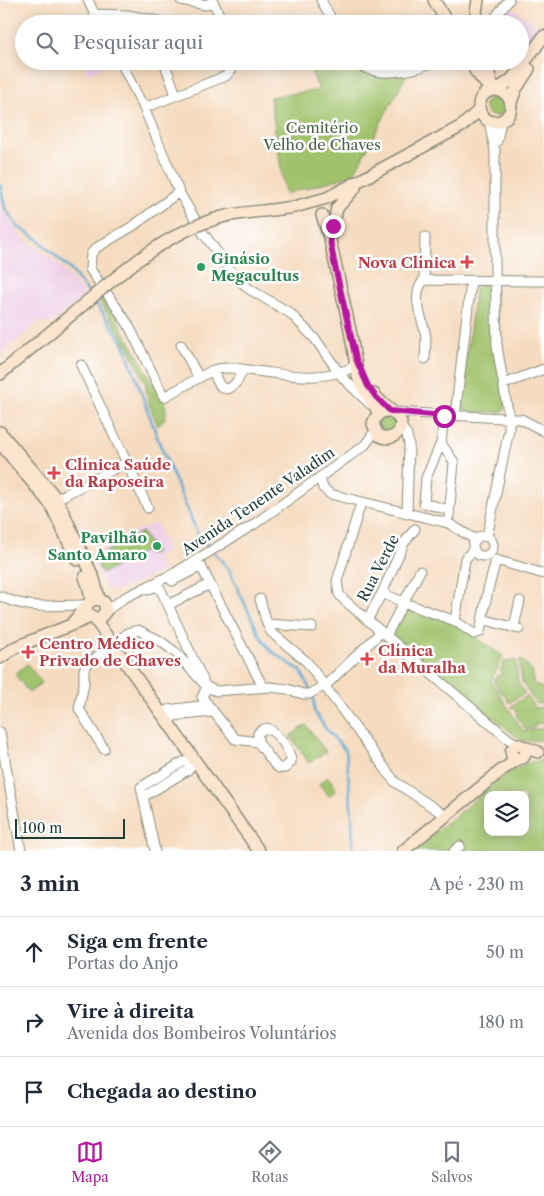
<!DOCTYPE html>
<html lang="pt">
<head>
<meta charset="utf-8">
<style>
	body { margin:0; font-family:"Libre Caslon Text",serif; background:#f6f6f7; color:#1f2937 }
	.controls { position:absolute; right:15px; bottom:15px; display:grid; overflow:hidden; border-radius:10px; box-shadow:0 2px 12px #0003 }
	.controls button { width:45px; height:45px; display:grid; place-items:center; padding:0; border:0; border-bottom:1px solid #e0e1e3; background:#fff; color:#1f2937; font:25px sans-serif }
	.scale { position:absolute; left:15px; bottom:12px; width:110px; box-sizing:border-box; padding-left:5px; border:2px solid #1f3d34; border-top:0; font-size:14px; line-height:18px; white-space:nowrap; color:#1f3d34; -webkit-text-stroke:4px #fff; paint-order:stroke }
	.stop { position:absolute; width:15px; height:15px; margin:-11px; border:4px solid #b5179e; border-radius:50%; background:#fff }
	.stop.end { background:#b5179e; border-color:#fff; box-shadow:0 1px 5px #0008 }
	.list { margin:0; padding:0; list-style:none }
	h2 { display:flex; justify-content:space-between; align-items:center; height:65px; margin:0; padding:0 20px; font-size:21px }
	h2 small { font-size:16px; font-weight:400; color:#747a83 }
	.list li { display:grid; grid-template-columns:32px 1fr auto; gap:15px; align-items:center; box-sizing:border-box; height:70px; padding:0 20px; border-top:1px solid #e0e1e3 }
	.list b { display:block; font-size:19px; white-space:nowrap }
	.list p { margin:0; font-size:16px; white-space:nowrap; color:#747a83 }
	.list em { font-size:16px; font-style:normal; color:#747a83 }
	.icon { flex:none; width:28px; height:28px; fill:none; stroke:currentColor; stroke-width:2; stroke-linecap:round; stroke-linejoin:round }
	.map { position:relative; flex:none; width:544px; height:851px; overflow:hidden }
	.search { position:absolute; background:#fff; box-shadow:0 2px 12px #0003; left:15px; right:15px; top:15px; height:55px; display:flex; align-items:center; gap:12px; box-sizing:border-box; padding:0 18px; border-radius:28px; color:#747a83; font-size:19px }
	.sheet { height:275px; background:#fff }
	nav { display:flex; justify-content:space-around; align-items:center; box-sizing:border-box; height:70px; border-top:1px solid #e0e1e3; background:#fff; font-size:14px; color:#747a83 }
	nav a { display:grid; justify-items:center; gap:2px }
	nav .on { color:#b5179e }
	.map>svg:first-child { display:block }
	.built { fill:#eed0e7 }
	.green { fill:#a0c26c; stroke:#608050; fill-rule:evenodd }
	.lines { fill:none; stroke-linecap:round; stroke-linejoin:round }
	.stream { stroke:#59a7d3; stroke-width:2.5 }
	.street-casing { stroke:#8a8c7a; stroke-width:11 }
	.secondary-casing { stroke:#8a8c7a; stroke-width:14 }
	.street { stroke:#fff; stroke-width:9 }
	.secondary { stroke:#fce5cf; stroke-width:11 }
	.secondary-bridge-casing { stroke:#8a8c7a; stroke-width:14; stroke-linecap:butt }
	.secondary-bridge { stroke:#fce5cf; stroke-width:11 }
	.route { stroke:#b5179e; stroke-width:6 }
	.health-dot { fill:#e0444e; stroke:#fff; stroke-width:2 }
	.leisure-dot { fill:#2e9e5b; stroke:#fff; stroke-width:2 }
	.labels { text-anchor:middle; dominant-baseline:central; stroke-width:5; stroke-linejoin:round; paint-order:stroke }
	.park-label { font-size:15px; fill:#466545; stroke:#fff }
	.leisure-label { font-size:15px; font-weight:bold; fill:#27864d; stroke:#fff; text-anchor:start }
	.health-label { font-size:15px; font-weight:bold; fill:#be3a42; stroke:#fff; text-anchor:start }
	.street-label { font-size:15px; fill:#1f3d34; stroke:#fff }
</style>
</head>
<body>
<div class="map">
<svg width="544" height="851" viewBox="0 0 544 851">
	<rect width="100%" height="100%" fill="#fff"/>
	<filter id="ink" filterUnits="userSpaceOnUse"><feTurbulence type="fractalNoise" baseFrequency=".02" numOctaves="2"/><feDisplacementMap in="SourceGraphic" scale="10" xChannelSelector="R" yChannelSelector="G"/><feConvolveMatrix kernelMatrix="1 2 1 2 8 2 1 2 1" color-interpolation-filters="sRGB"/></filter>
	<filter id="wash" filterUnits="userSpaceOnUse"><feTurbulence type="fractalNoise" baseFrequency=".0096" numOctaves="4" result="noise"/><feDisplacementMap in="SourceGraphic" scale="20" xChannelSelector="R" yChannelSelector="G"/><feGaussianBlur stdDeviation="1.12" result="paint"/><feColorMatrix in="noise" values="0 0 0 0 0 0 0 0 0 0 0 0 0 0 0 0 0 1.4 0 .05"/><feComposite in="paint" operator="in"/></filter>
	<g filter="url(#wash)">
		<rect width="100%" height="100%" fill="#f5dbbf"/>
		<path class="built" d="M511,7L538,27L520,51V24H496Z
			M82,61H110V62L89,74Z
			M0,203L1,207L21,237L57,263L85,295L51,324L40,321L0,354Z
			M156,523L168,550L156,558L163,571L117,591L106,589L90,558L140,528L141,529Z"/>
		<path class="green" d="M307,61C324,61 340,67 357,70C374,74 390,74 408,72L353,175L285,194L270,97L319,90Z
			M485 106a10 10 0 1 1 20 0a10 10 0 1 1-20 0Z
			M480,285H490L494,290L506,406L502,412H470L465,410L461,403L475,289Z
			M102,297L111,310H115L119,315L117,319L164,402C168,413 166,418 158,426L149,404L145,382L134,359L126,343L99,300Z
			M379 424a8 8 0 1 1 16 0a8 8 0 1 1-16 0Z
			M142,532L155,552L150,555L144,551L102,574L95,558Z
			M402,607L453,622L503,656L491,681L523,731L544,728V740L522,741L388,633Z
			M516,660L518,683L525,693L509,703L504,693L502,694L494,681L497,675L500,676L502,671L500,670L504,662Z
			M519,660L523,661L533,672V683L544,689V703L536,704L522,682Z
			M27,664L42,683L29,693L15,674Z
			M527,696L535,708L544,707V726L542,723L535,724V727L525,729L516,715L518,714L514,708L512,709L511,706Z
			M306,725L326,752L309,763L290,736Z
			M544,760V851H413L507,773L531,762ZM488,795H525V832H488Z
			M328,777L334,785L335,791L329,796L319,784Z"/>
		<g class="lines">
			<path class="stream" d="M0,185L5,208L18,227L36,238L71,270L90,295
				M94,300L124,344L159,442L199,537L210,548
				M214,552L228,568L260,636L271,651L301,671L310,690
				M312,695L314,700V711L326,729L346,751L352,817L353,851"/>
		</g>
	</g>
	<g filter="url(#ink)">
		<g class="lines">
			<g class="street-casing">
				<path id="street" d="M88,0L99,24
					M181,0L206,5L213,2
					M212,0L224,24
					M321,0L334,24
					M94,14L128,15L174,24
					M490,24L509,0
					M120,61L144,108L179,192L203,233L234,275L249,289L290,313L316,340L343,378L370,404
					M168,61L166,67L176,95
					M354,61C376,80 413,71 437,61
					M144,108L226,76L233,68L235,61
					M497,141L501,121
					M179,192L133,226L96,248L91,254L90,269L128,324L164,397L213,370C227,366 241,369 255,371C291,375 317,382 352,368L356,359
					M424,280L544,281
					M424,280C409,297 424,319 426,338C426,345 425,352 425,359
					M424,280L425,237
					M181,345L199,378
					M81,365L148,508
					M213,370C215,375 218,386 223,388C233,392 241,376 242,369
					M504,384L544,369
					M394,412L521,419L544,431
					M444,416L441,443L426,478L424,503L449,510
					M455,416L471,281
					M401,426L407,435L409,445L407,514
					M441,443L454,462L449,516
					M320,478L323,488L330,494L448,523L476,540
					M57,499L127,462
					M361,503L337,581L339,594L344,600L507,738L517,744
					M473 546a10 10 0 1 1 20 0a10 10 0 1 1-20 0Z
					M487,537L509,430V418L497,346L495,267V151L489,121
					M496,560L544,574
					M210,584L263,687
					M148,590L153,587L160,588L168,605L210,584L201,566L172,581
					M382,593L405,603L455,621L474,634L480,632L488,590L496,560
					M0,596C33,612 53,604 87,605
					M260,599L267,624L271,632L307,662L395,782L446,816
					M168,605L203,680
					M106,611L124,598L173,574L253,525L365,445L375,431
					M482,619L519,629
					M367,620L382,593L404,543L415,529
					M455,621L465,559L474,549
					M267,624L312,627
					M514,626L520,601
					M386,636L420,571
					M207,687L202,697L235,739L258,742
					M162,713L167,710L208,705
					M168,721L174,716L212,712
					M267,728C277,732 292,752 291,762L285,768H279L275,765L258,742V733L262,730Z
					M0,732L21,851
					M104,749L79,709L84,683V670L86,665L128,633L138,630L159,640L175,652L207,687L216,691L270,687L287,689L303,694H309L326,685L381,632
					M143,797L188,770L195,760
					M155,851L141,787L183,762L195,760
					M454,851L460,846"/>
			</g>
			<g class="secondary-casing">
				<path id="secondary" d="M434,0L448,24
					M478,0L476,12L478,24
					M470,61L476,72L491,90
					M486,61L493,90
					M479 106a16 16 0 1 1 32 0a16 16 0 1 1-32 0Z
					M497,90L512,79L544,36
					M511,102L516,89L529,69
					M272,210L294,207L327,198L462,126L479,110
					M322,215L330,240L350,330L358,377L362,386L379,413
					M331,237L337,208L355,188
					M0,374L71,315
					M374,394C381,405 397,412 401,422C401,435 390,442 378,435L373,424C375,415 381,410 390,411
					M0,432L57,499L94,579L99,599
					M0,443L51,505L77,560
					M85,577L89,588L91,600
					M94,618L259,851
					M73,622C82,614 89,592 104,602L106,611L100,618H94L87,612L86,606
					M0,658L16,647L91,617
					M524,747L526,753L523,758L518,759L512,756L511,751L517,744L538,752
					M403,851L503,769L518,759"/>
			</g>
			<use href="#street" class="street"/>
			<use href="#secondary" class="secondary"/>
			<g class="secondary-bridge-casing">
				<path id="secondary-bridge" d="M71,315C117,277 162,233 222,217C238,213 255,212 272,210"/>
			</g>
			<use href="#secondary-bridge" class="secondary-bridge"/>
		</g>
	</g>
	<g class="lines" filter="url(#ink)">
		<path class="route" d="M333,226L330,240L334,262L356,359L368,386L376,397L390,411L444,416"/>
	</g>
	<g class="health-dot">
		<path d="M464.5 254.5h5v5h5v5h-5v5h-5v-5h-5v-5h5z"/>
		<path d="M51.5 465.5h5v5h5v5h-5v5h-5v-5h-5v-5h5z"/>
		<path d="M25.5 644.5h5v5h5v5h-5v5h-5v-5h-5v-5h5z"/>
		<path d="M364.5 651.5h5v5h5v5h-5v5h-5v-5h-5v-5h5z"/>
	</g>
	<g class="leisure-dot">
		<circle cx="201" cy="267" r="5"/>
		<circle cx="157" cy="546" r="5"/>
	</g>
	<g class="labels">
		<g class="park-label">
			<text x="322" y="127">Cemitério<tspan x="322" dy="17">Velho de Chaves</tspan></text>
		</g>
		<g class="leisure-label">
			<text x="211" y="258">Ginásio<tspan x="211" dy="17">Megacultus</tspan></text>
			<text x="147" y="537" text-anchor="end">Pavilhão<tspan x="147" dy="17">Santo Amaro</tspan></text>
		</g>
		<g class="health-label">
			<text x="456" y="262" text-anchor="end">Nova Clínica</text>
			<text x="65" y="464">Clínica Saúde<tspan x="65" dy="17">da Raposeira</tspan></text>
			<text x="39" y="643">Centro Médico<tspan x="39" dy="17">Privado de Chaves</tspan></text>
			<text x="378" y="650">Clínica<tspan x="378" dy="17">da Muralha</tspan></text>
		</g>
		<g class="street-label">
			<text transform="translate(258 501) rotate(-34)">Avenida Tenente Valadim</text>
			<text transform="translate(378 568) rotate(-63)">Rua Verde</text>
		</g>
	</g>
</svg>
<div class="controls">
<button><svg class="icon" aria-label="layers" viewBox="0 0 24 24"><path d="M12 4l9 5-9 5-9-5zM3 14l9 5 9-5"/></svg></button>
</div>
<div class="scale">100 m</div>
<div class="stop" style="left:444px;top:416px"></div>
<div class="stop end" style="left:333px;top:226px"></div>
<div class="search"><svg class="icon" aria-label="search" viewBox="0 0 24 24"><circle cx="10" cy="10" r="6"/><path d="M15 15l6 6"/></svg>Pesquisar aqui</div>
</div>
<section class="sheet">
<h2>3 min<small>A pé · 230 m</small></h2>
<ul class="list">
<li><svg class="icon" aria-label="ahead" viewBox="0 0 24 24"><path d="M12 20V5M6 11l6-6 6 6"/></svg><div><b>Siga em frente</b><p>Portas do Anjo</p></div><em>50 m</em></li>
<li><svg class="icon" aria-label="right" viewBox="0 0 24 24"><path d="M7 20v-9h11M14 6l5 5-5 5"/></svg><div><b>Vire à direita</b><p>Avenida dos Bombeiros Voluntários</p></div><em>180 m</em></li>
<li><svg class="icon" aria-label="arrive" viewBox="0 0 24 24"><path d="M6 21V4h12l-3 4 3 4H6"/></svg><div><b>Chegada ao destino</b></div></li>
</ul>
</section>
<nav>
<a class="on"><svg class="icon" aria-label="map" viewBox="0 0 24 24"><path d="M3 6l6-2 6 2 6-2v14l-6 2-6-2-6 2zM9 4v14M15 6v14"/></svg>Mapa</a>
<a><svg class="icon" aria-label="directions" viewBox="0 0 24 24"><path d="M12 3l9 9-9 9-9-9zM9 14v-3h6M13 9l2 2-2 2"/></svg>Rotas</a>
<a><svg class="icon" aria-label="saved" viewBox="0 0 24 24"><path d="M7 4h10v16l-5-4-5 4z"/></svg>Salvos</a>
</nav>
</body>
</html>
